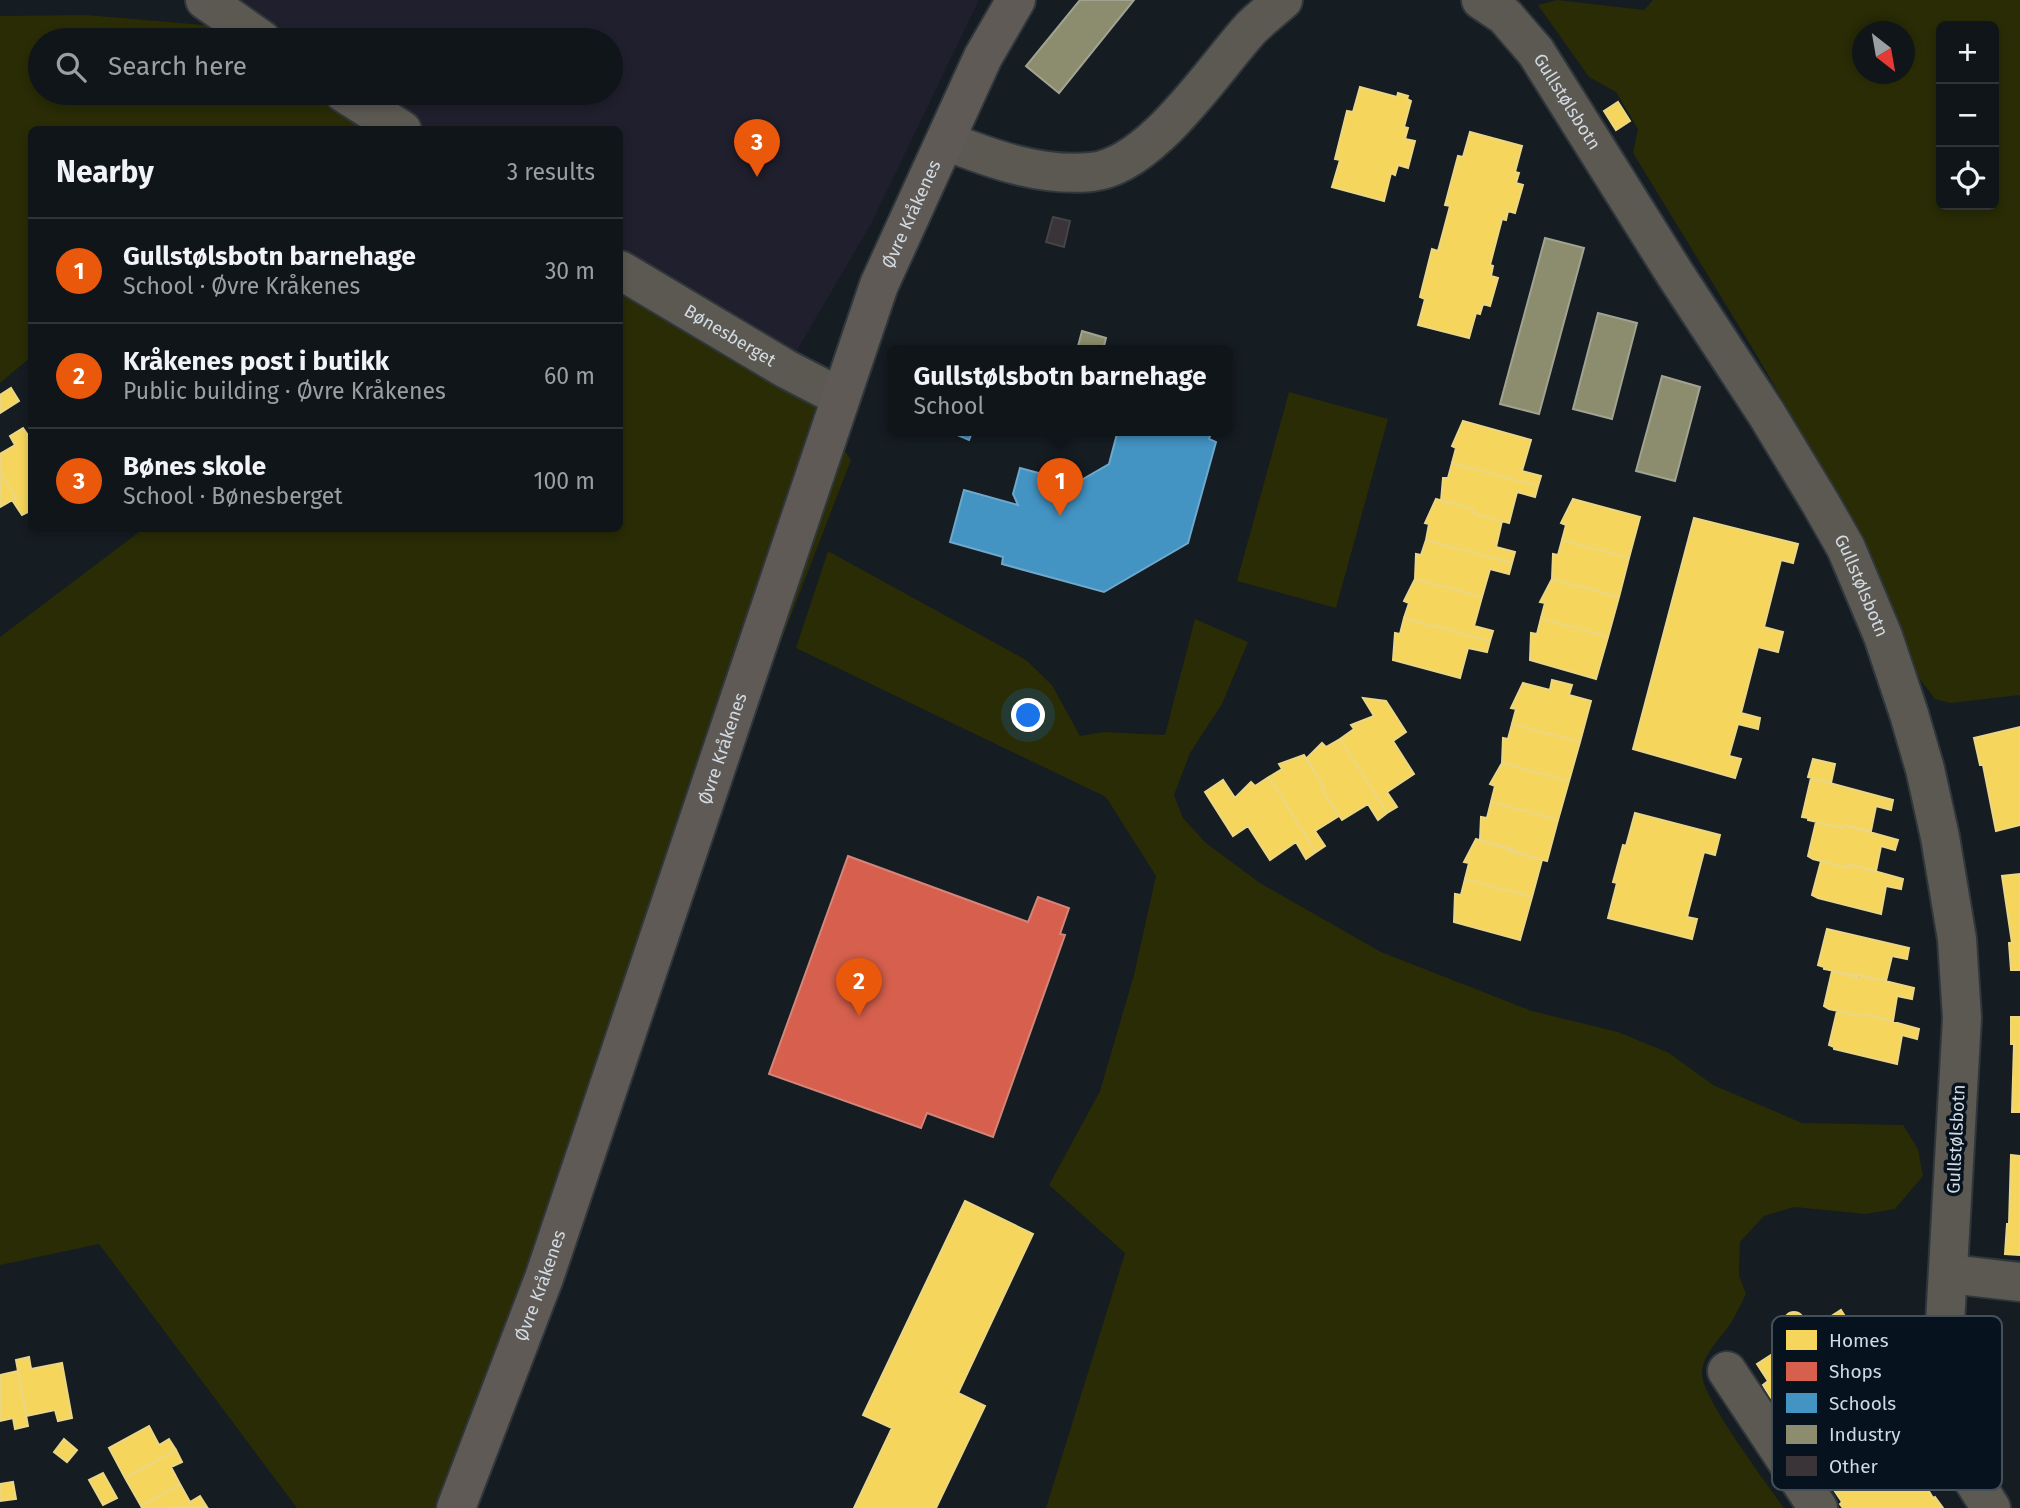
<!DOCTYPE html>
<html lang="en">
<head>
<meta charset="utf-8">
<style>
	body { margin:0; font-family:"Fira Sans",sans-serif; background:#191e23; color:#f1f3f6 }
	.controls { position:absolute; right:21px; top:21px; display:grid; overflow:hidden; border-radius:10px; box-shadow:0 4px 10px #0003 }
	.controls button { width:63px; height:63px; display:grid; place-items:center; padding:0; border:0; border-bottom:2px solid #303439; background:#10151a; color:#f1f3f6; font:35px sans-serif }
	.compass { position:absolute; left:1852px; top:21px; width:63px; height:63px; border-radius:50%; background:#10151a; box-shadow:0 4px 10px #0003; rotate:149deg }
	.you { position:absolute; left:1029px; top:716px; width:24px; height:24px; margin:-18px; border:5px solid #fff; border-radius:50%; background:#1a73e8; box-shadow:0 0 0 10px #1a73e833 }
	.badge { display:grid; place-items:center; width:46px; height:46px; border-radius:50%; background:#ea580c; color:#fff; font-size:23px; font-weight:700 }
	.pin { position:absolute; translate:-50% -58px; filter:drop-shadow(0 2px 4px #0008) }
	.pin::after { content:''; position:absolute; top:37px; width:24px; height:21px; background:inherit; clip-path:polygon(0 0,100% 0,50% 100%) }
	.popup { position:absolute; left:887px; top:345px; width:346px; height:91px; box-sizing:border-box; display:grid; place-content:center; border-radius:10px; background:#10151a; filter:drop-shadow(0 2px 5px #0005); font-size:23px; white-space:nowrap; color:#9c9fa2 }
	.popup b { font-size:26px; color:#f1f3f6 }
	.popup::after { content:''; position:absolute; left:50%; top:100%; margin-left:-14px; border:14px solid transparent; border-top-color:#10151a }
	.list { margin:0; padding:0; list-style:none }
	h2 { display:flex; justify-content:space-between; align-items:center; height:91px; margin:0; padding:0 28px; font-size:30px }
	h2 small { font-size:23px; font-weight:400; color:#9c9fa2 }
	.list li { display:grid; grid-template-columns:46px 1fr auto; gap:21px; align-items:center; box-sizing:border-box; height:105px; padding:0 28px; border-top:2px solid #303439 }
	.list b { display:block; font-size:26px; white-space:nowrap }
	.list p { margin:0; font-size:23px; white-space:nowrap; color:#9c9fa2 }
	.list em { font-size:23px; font-style:normal; color:#9c9fa2 }
	.icon { flex:none; width:38px; height:38px; fill:none; stroke:currentColor; stroke-width:2; stroke-linecap:round; stroke-linejoin:round }
	.map { position:relative; flex:none; width:2020px; height:1508px; overflow:hidden }
	.search { position:absolute; background:#10151a; box-shadow:0 4px 10px #0003; left:28px; top:28px; width:595px; height:77px; display:flex; align-items:center; gap:18px; box-sizing:border-box; padding:0 24px; border-radius:38px; color:#9c9fa2; font-size:26px }
	.panel { position:absolute; background:#10151a; box-shadow:0 4px 10px #0003; left:28px; top:126px; width:595px; height:406px; border-radius:10px }
	.map>svg:first-child { display:block }
	.education { fill:#201f2d }
	.green { fill:#292c05; fill-rule:evenodd }
	.homes { fill:#f6d55c; stroke:#ebd684; stroke-width:2 }
	.shops { fill:#d6604d; stroke:#d4857a; stroke-width:2 }
	.schools { fill:#4393c3; stroke:#6ea8cc; stroke-width:2 }
	.industry { fill:#8c8c6e; stroke:#a1a391; stroke-width:2 }
	.building { fill:#3a3337; stroke:#444446; stroke-width:2 }
	.lines { fill:none; stroke-linecap:round; stroke-linejoin:round }
	.street-casing { stroke:#30373c; stroke-width:42 }
	.secondary-casing { stroke:#30373c; stroke-width:42 }
	.street { stroke:#5c5852; stroke-width:38 }
	.secondary { stroke:#5f5a55; stroke-width:38 }
	.labels { text-anchor:middle; dominant-baseline:central; stroke-width:7; stroke-linejoin:round; paint-order:stroke }
	.street-label { font-size:18px; fill:#d1dae2; stroke:#06131e }
	.key { fill:#06131e; stroke:#434f59; stroke-width:2 }
	.key-label { font-size:19px; fill:#d1dae2 }
</style>
</head>
<body>
<div class="map">
<svg width="2020" height="1508" viewBox="0 0 2020 1508">
	<rect width="100%" height="100%" fill="#151c22"/>
	<path class="education" d="M205,0H979L871,224L786,369L620,264V130L405,129L346,93H611V40H263Z"/>
	<path class="green" d="M1557,0L1644,10L1653,0H2020V695L1950,703L1935,699L1919,678L1903,638L1828,479L1753,349L1633,153L1638,129L1616,92L1589,77L1538,5ZM1941,26H1994V205H1941ZM1862,32H1904V74H1862Z
		M86,15L216,26L236,40H40V93H313L367,129L32,130L31,357L0,383V16Z
		M620,290L810,401L851,460L447,1508H297L99,1244L0,1265V637L143,529L620,528Z
		M1289,392L1388,419L1336,608L1237,581Z
		M828,551L1026,660L1052,685L1080,736L1103,732L1165,735L1195,619L1248,642L1222,704L1190,753L1174,795L1183,818L1206,843L1260,883L1381,952L1532,1011L1618,1032L1669,1053L1713,1085L1802,1123L1903,1125L1918,1149L1923,1176L1895,1209L1866,1214L1794,1207L1764,1216L1740,1242L1739,1275L1746,1294C1742,1302 1738,1310 1734,1318C1724,1336 1702,1353 1702,1374C1702,1398 1768,1485 1784,1508H1046L1125,1253L1049,1185L1100,1091L1134,975L1156,876L1106,797L796,648Z"/>
	<path class="homes" d="M1360,87L1397,97L1398,93L1408,96L1407,99L1411,101L1404,127L1408,128L1405,139L1415,141L1408,168L1398,165L1395,175L1391,173L1384,201L1332,187L1340,160L1335,159L1347,111L1353,112Z
		M1618,102L1630,121L1616,130L1604,111Z
		M1470,132L1522,146L1515,172L1519,173L1516,183L1523,185L1515,213L1508,211L1506,220L1502,219L1490,265L1493,266L1491,276L1498,278L1490,306L1483,304L1480,314L1476,313L1469,338L1418,325L1425,299L1420,297L1432,249L1438,251L1450,206L1445,205L1458,156L1463,157Z
		M11,388L19,401L0,413V395Z
		M1463,421L1531,440L1522,471L1541,476L1538,486L1452,463L1456,448L1452,446Z
		M23,428L32,441V510L22,515L12,500L16,498L0,472V454L15,445L10,436Z
		M1452,463L1538,486L1535,497L1517,492L1509,523L1472,513L1473,509L1470,508L1441,501L1443,478H1448Z
		M0,472L16,498L0,507Z
		M1436,499L1470,508L1473,509L1472,513L1502,521L1496,547L1515,552L1512,563L1426,540L1429,524L1425,523Z
		M1573,499L1640,517L1629,558L1562,540L1566,525L1561,523Z
		M1694,518L1798,544L1793,563L1781,560L1764,627L1783,632L1778,652L1758,647L1741,713L1760,718L1758,729L1738,724L1729,756L1741,759L1735,778L1633,749Z
		M1426,540L1512,563L1509,574L1490,569L1482,597L1415,579L1416,554L1421,555Z
		M1562,540L1629,558L1619,597L1552,579L1553,554L1558,555Z
		M1415,579L1482,597L1474,626L1493,631L1490,641L1404,618L1409,603L1404,601Z
		M1552,579L1619,597L1608,637L1541,618L1545,603L1540,602Z
		M1404,618L1490,641L1487,652L1468,648L1460,678L1393,660L1395,633L1400,634Z
		M1541,618L1608,637L1596,679L1530,660L1531,633L1537,634Z
		M1552,680L1572,685L1569,695L1591,701L1580,742L1512,724L1516,709L1511,708L1523,683L1550,690Z
		M1363,698L1386,701L1406,732L1393,741L1414,774L1387,792L1397,807L1387,813L1340,739L1354,729L1351,725L1374,716Z
		M1512,724L1580,742L1569,781L1502,763L1503,738L1508,739Z
		M2020,727V825L1996,831L1983,765H1980L1974,738Z
		M1340,739L1387,813L1378,820L1368,804L1342,820L1321,788L1324,786L1306,759L1322,743L1326,747Z
		M1304,755L1324,786L1321,788L1339,816L1315,831L1325,846L1316,852L1269,777L1282,769L1279,764Z
		M1813,759L1835,764L1831,783L1808,777Z
		M1502,763L1569,781L1558,820L1491,802L1495,786L1490,784Z
		M1269,777L1316,852L1306,859L1296,842L1270,860L1248,826L1233,836L1205,792L1223,780L1235,798L1251,782L1255,786Z
		M1811,778L1893,800L1891,810L1876,806L1871,831L1844,825L1843,828L1808,820V818L1802,817Z
		M1491,802L1558,820L1547,861L1511,852L1512,849L1480,840L1481,817L1487,818Z
		M1635,813L1720,835L1715,855L1704,852L1687,917L1697,919L1692,939L1608,918L1617,883L1613,882L1623,845L1626,846Z
		M1816,822L1843,828L1844,825L1898,840L1895,850L1881,846L1876,871L1849,864L1848,868L1813,859L1808,856Z
		M1476,839L1542,860L1532,897L1465,879L1469,863L1464,862Z
		M1821,861L1848,868L1849,864L1903,879L1901,889L1886,886L1881,914L1818,898L1812,895Z
		M2020,874V970H2011L2009,943H2012L2002,876Z
		M1465,879L1532,897L1520,940L1454,922L1455,894L1461,895Z
		M1827,929L1909,948L1907,959L1892,956L1886,981L1824,969V967L1818,965Z
		M1832,971L1859,978L1860,975L1914,988L1912,999L1897,996L1893,1021L1865,1014V1017L1829,1009L1824,1006Z
		M1837,1011L1865,1017V1014L1919,1029L1917,1039L1902,1035L1897,1064L1834,1049V1047L1829,1045Z
		M2011,1017H2020V1112H2012L2014,1044H2011Z
		M2011,1155L2020,1156V1255L2005,1254L2007,1224H2009Z
		M965,1201L1033,1234L958,1393L985,1406L936,1508H854L892,1428L863,1415Z
		M1841,1310L1866,1350L1846,1363L1874,1403L1808,1445L1798,1428L1792,1431L1786,1421L1780,1426L1763,1399L1769,1395L1763,1385L1768,1381L1757,1364Z
		M1784 1322a10 10 0 1 1 20 0a10 10 0 1 1-20 0Z
		M29,1357L31,1369L62,1363L72,1418L58,1421L55,1410L26,1416L16,1360Z
		M18,1371L28,1426L15,1429L13,1418L0,1421V1375Z
		M149,1426L159,1445L169,1439L176,1450L125,1478L109,1448Z
		M64,1439L77,1450L67,1462L54,1452Z
		M1899,1441L1933,1498L1935,1497L1943,1508H1843L1840,1504L1842,1502L1832,1487L1835,1485L1834,1484Z
		M176,1450L182,1462L171,1467L180,1484L141,1506L125,1478Z
		M103,1473L117,1498L103,1505L89,1480Z
		M13,1482L16,1499L0,1501V1484Z
		M180,1484L190,1502L200,1496L207,1507L142,1508L141,1506Z"/>
	<path class="shops" d="M848,856L1028,922L1038,897L1069,908L1060,934L1065,935L993,1137L927,1113L921,1128L769,1074Z"/>
	<path class="schools" d="M946,430H973L969,440Z
		M1118,430H1212L1209,439L1216,442L1188,543L1104,592L1002,564L1003,557L950,542L964,490L1018,505L1013,494L1020,468L1076,483L1109,464Z"/>
	<path class="industry" d="M1080,0H1134L1059,93L1026,66Z
		M1545,238L1584,248L1539,414L1500,404Z
		M1598,313L1637,323L1612,419L1573,409Z
		M1082,331L1106,338L1103,350H1077Z
		M1662,376L1700,387L1675,481L1636,471Z"/>
	<path class="building" d="M1053,217L1070,221L1064,247L1046,242Z"/>
	<g class="lines">
		<g class="street-casing">
			<g id="street">
				<path d="M205,0L262,40"/>
				<path id="s1" d="M1481,0L1505,16L1536,52L1675,274L1766,413L1821,504L1846,548L1883,636L1909,714L1925,769L1940,837L1957,939L1962,1018L1941,1395C1948,1443 1965,1468 1991,1508"/>
				<path d="M344,93L402,130"/>
				<path d="M946,141C992,159 1041,177 1091,172C1151,167 1212,71 1251,28C1261,18 1273,9 1283,0"/>
				<path id="s2" d="M620,270L786,369L840,397"/>
				<path d="M1950,1274L2020,1282"/>
				<path d="M1727,1371L1818,1508"/>
			</g>
		</g>
		<g class="secondary-casing">
			<g id="secondary">
				<path id="s3" d="M456,1508L544,1278L879,285L983,57L1016,0"/>
			</g>
		</g>
		<use href="#street" class="street"/>
		<use href="#secondary" class="secondary"/>
	</g>
	<g class="labels">
		<g class="street-label">
			<text stroke="none"><textPath href="#s1" startOffset="135">Gullstølsbotn</textPath></text>
			<text stroke="none"><textPath href="#s3" startOffset="1372">Øvre Kråkenes</textPath></text>
			<text stroke="none"><textPath href="#s2" startOffset="128">Bønesberget</textPath></text>
			<text stroke="none"><textPath href="#s1" startOffset="702">Gullstølsbotn</textPath></text>
			<text stroke="none"><textPath href="#s3" startOffset="805">Øvre Kråkenes</textPath></text>
			<text transform="translate(1956 1139) rotate(-87)">Gullstølsbotn</text>
			<text stroke="none"><textPath href="#s3" startOffset="238">Øvre Kråkenes</textPath></text>
		</g>
	</g>
	<rect x="1772" y="1316" width="230" height="174" rx="10" class="key"/>
	<rect x="1786" y="1330" width="31" height="20" fill="#f6d55c"/>
	<rect x="1786" y="1362" width="31" height="19" fill="#d6604d"/>
	<rect x="1786" y="1393" width="31" height="20" fill="#4393c3"/>
	<rect x="1786" y="1425" width="31" height="19" fill="#8c8c6e"/>
	<rect x="1786" y="1456" width="31" height="20" fill="#3a3337"/>
	<g class="key-label">
		<text x="1829" y="1347">Homes</text>
		<text x="1829" y="1378">Shops</text>
		<text x="1829" y="1410">Schools</text>
		<text x="1829" y="1441">Industry</text>
		<text x="1829" y="1473">Other</text>
	</g>
</svg>
<div class="controls">
<button>+</button>
<button>−</button>
<button><svg class="icon" aria-label="locate" viewBox="0 0 24 24"><circle cx="12" cy="12" r="6"/><path d="M12 2v4M12 18v4M2 12h4M18 12h4"/></svg></button>
</div>
<svg class="compass" viewBox="-18 -18 36 36"><path d="M0-13l5 13h-10z" fill="#e53935"/><path d="M0 13l5-13h-10z" fill="#9c9fa2"/></svg>
<div class="you"></div>
<div class="pin badge" style="left:1060px;top:516px">1</div>
<div class="popup"><b>Gullstølsbotn barnehage</b>School</div>
<div class="pin badge" style="left:859px;top:1016px">2</div>
<div class="pin badge" style="left:757px;top:177px">3</div>
<div class="search"><svg class="icon" aria-label="search" viewBox="0 0 24 24"><circle cx="10" cy="10" r="6"/><path d="M15 15l6 6"/></svg>Search here</div>
<section class="panel">
<h2>Nearby<small>3 results</small></h2>
<ul class="list">
<li><span class="badge">1</span><div><b>Gullstølsbotn barnehage</b><p>School · Øvre Kråkenes</p></div><em>30 m</em></li>
<li><span class="badge">2</span><div><b>Kråkenes post i butikk</b><p>Public building · Øvre Kråkenes</p></div><em>60 m</em></li>
<li><span class="badge">3</span><div><b>Bønes skole</b><p>School · Bønesberget</p></div><em>100 m</em></li>
</ul>
</section>
</div>
</body>
</html>
